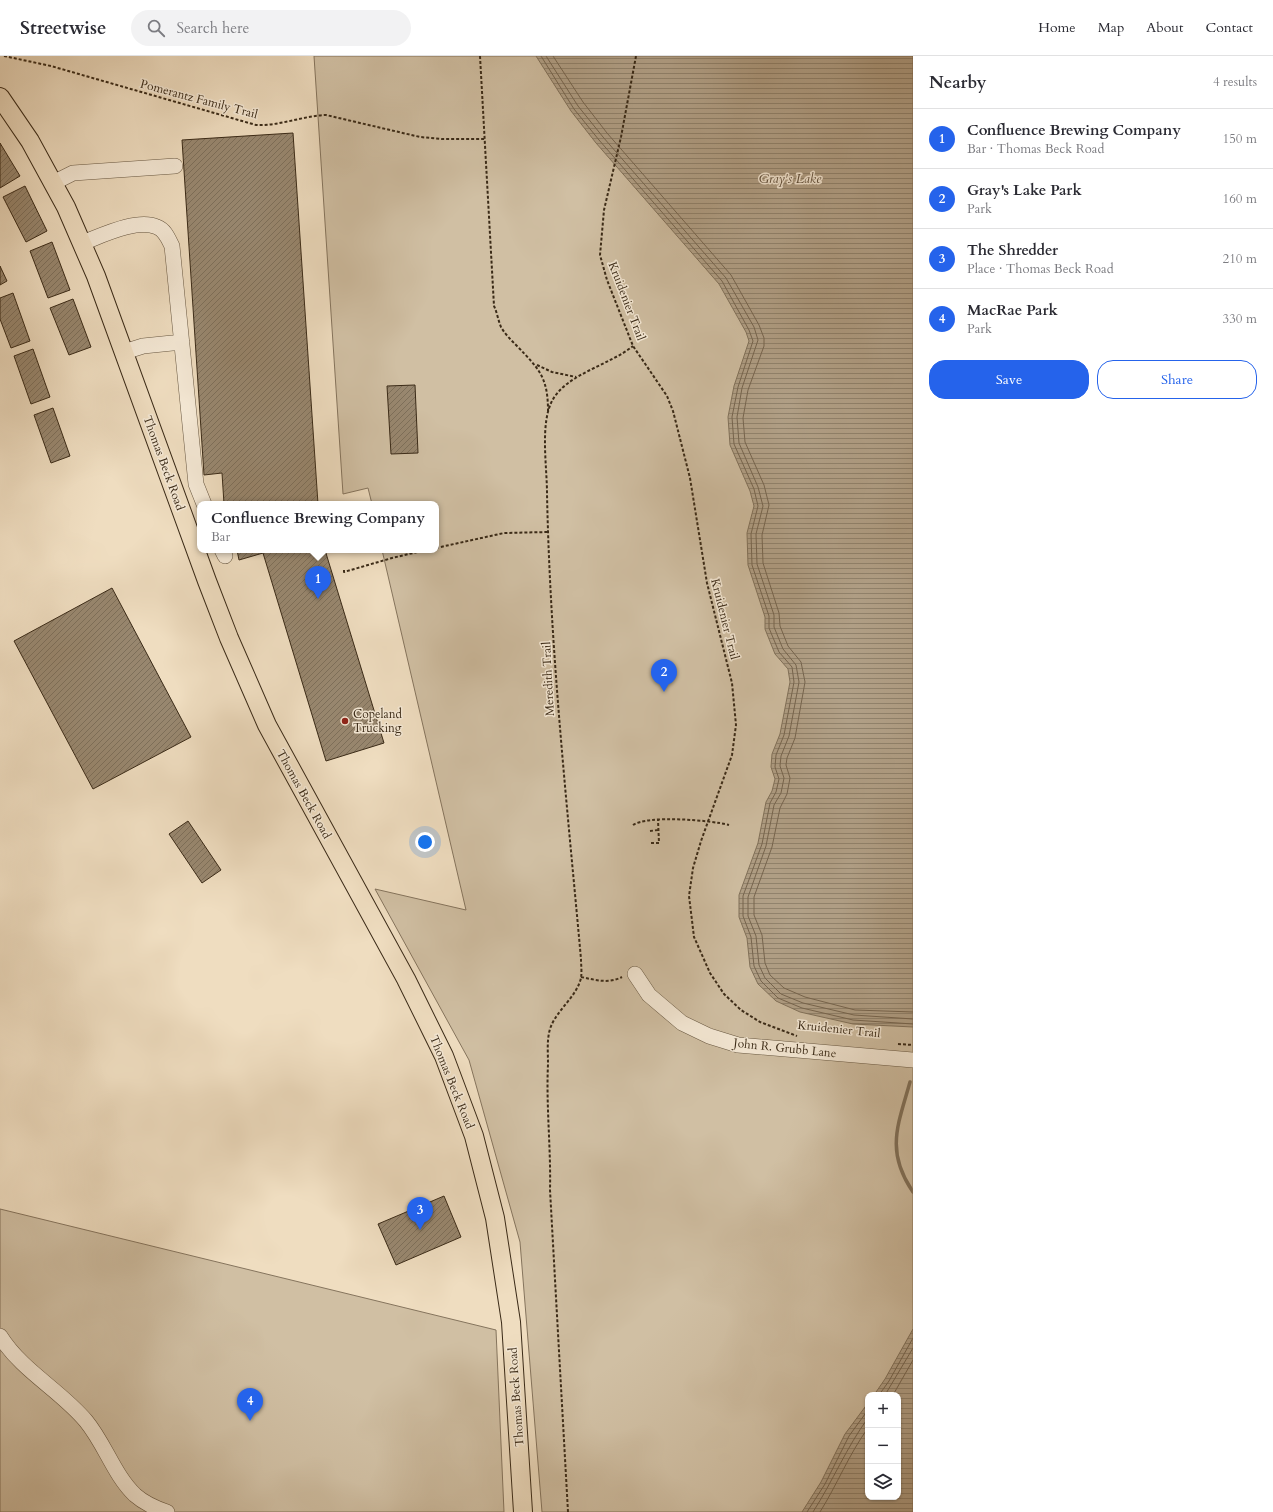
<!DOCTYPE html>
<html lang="en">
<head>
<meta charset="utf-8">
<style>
	body { margin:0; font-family:Cardo,serif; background:#f2f2f3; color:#2b2b33 }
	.controls { position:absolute; right:12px; bottom:12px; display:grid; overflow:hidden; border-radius:8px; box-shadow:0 1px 3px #0004 }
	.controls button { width:36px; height:36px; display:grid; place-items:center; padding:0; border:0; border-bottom:1px solid #e1e1e2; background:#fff; color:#2b2b33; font:20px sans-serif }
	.you { position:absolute; left:425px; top:786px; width:14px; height:14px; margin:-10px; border:3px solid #fff; border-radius:50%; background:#1a73e8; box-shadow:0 0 0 6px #1a73e833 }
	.badge { display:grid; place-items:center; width:26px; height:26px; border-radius:50%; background:#2563eb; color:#fff; font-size:13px; font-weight:700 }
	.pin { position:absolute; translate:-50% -33px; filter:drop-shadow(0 1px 2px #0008) }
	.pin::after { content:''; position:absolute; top:21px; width:14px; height:12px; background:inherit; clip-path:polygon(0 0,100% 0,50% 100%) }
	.popup { position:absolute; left:197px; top:445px; width:242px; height:52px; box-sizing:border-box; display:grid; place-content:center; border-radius:8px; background:#fff; filter:drop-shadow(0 1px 3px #0005); font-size:13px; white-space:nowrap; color:#7c7c81 }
	.popup b { font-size:15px; color:#2b2b33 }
	.popup::after { content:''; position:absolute; left:50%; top:100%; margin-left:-8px; border:8px solid transparent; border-top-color:#fff }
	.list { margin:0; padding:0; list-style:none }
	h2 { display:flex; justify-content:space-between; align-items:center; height:52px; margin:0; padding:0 16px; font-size:17px }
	h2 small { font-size:13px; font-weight:400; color:#7c7c81 }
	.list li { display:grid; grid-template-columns:26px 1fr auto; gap:12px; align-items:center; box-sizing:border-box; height:60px; padding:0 16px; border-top:1px solid #e1e1e2 }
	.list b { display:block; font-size:15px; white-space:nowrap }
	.list p { margin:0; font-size:13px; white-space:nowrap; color:#7c7c81 }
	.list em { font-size:13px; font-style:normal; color:#7c7c81 }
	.actions { display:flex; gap:8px; padding:12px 16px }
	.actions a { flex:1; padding:9px 0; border:1px solid #2563eb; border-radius:16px; text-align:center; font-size:14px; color:#2563eb }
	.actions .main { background:#2563eb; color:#fff }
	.icon { flex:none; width:22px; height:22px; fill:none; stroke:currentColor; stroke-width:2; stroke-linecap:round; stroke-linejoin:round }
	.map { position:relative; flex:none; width:913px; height:1456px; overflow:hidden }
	header { display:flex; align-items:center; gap:24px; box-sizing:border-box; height:56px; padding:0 20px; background:#fff; border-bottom:1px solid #e1e1e2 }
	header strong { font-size:19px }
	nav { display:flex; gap:22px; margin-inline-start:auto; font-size:14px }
	.search { width:280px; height:36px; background:#f2f2f3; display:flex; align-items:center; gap:10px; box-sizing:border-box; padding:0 14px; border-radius:22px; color:#7c7c81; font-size:15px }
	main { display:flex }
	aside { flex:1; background:#fff }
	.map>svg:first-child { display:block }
	.green { fill:#d0bfa3; stroke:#85745d }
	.water { fill:url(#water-rules); stroke:#81715a }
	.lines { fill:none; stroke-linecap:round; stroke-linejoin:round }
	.shore { stroke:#76654f; stroke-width:1 }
	.stream { stroke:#81715a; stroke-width:3.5 }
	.building { fill:url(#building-hatch); stroke:#3a2a17 }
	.minor-casing { stroke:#675741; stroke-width:16 }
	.major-casing { stroke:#3a2a17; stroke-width:20 }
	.path { stroke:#3a2a17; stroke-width:2; stroke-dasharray:3 2; stroke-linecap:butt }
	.minor { stroke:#f5e9d6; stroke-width:15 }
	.major { stroke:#efddc0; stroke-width:18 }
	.poi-dot { fill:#8f2418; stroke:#f5e9d6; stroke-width:1.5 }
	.labels { text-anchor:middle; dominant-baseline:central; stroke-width:3; stroke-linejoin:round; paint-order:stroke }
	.street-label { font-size:12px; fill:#3a2a17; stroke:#f5e9d6 }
	.poi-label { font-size:12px; fill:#3a2a17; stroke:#f5e9d6; text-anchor:start }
	.water-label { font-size:13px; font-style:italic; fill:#5e4d39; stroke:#f5e9d6 }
</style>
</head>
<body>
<header>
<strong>Streetwise</strong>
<div class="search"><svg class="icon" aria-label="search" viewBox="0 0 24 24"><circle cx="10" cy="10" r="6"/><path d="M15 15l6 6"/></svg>Search here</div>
<nav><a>Home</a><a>Map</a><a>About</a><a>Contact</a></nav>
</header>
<main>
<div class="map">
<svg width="913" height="1456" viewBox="0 0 913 1456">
	<defs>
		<pattern id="water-rules" width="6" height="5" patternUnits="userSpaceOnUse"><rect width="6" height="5" fill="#b1a087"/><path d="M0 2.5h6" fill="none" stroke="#91836d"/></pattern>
		<pattern id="building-hatch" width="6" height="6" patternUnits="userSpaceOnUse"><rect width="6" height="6" fill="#98876f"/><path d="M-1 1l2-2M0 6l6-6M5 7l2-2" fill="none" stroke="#7d6f5a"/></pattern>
	</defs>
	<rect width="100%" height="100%" fill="#efddc0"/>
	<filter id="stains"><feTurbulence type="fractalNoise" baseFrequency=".005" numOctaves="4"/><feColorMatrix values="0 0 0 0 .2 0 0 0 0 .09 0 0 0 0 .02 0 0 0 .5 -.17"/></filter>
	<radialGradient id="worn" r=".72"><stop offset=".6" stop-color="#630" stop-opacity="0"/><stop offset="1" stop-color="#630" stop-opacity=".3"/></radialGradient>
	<path class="green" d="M314,0H913V1283L881,1339H868V1362L808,1456H542L520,1186L469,1004L375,833L466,854L382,494H436V448H372L368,432L343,438Z
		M0,1153L496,1274L504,1456H0Z"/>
	<path class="water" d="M536,0H913V971L853,968L800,956L776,945L758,928L750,911L747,882L739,861V839L758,787L766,746L772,735L775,723L771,711L772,698L780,678L790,626L788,613L775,598L765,573V561L748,509L747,477L754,450L750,435L730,389L728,361L734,330L749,285L746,276L719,228L596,87L571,55Z
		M913,1273V1456H802L821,1426L845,1378L868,1347V1441H898V1339H874L885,1323Z"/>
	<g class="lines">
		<path class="shore" d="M541,0L574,53L599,84L722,225L749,274L753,285L738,331L732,361L734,388L754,433L758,450L751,478L752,509L769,560V572L779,596L792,611L794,626L784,679L776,699L775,711L779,723L776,736L770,747L762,788L743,840V860L751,881L754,910L761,925L778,942L802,952L853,964L913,968
			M546,0L578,50L603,81L726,222L754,271L758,284L742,332L737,361L739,387L758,431L763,450L756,478L757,508L774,559V571L783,593L796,609L799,626L789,680L781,700L780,710L784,722L781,737L774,749L766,790L748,841V860L756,880L759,909L765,922L781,938L803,947L854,959L913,963
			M553,0L583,46L607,77L731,219L759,269L764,282V290L748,334L743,362L745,386L764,429L769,449L762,479L763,507L779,557L780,570L788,590L801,606L805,626L795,682L787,702L786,709L790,722L787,738L780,752L772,791L754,841V859L762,879L765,907L770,919L784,932L805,941L855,954L913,956
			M879,1339L889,1325L913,1282
			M885,1339L913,1292
			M893,1339L913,1304
			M807,1456L825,1428L849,1380L868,1354
			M813,1456C833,1425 846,1392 868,1362
			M820,1456C837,1429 849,1398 868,1372"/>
		<path class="stream" d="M910,1026C898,1069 885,1095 913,1136"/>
	</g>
	<path class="building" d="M293,77L318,448H224L222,417L204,419L182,84Z
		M0,87L20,120L0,132Z
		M25,130L47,175L26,186L3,141Z
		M52,186L70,234L48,242L30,195Z
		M0,210L7,225L0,229Z
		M13,237L30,285L11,292L0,263V242Z
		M73,243L91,291L69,299L50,252Z
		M33,293L50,341L31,348L14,300Z
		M415,329L418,397L391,398L387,330Z
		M53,352L70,400L51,407L34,359Z
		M237,494H325L384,687L326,705L263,497L239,504Z
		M112,532L191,681L93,733L14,585Z
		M188,765L221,814L202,827L169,778Z
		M444,1140L461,1181L396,1209L378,1168Z"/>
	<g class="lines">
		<g class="minor-casing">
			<path id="minor" d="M53,127L73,117L175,110
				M82,187C101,180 137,162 157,171C165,174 168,182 172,190L196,428L204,448
				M124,296L143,290L182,286
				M222,494L225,500
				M635,918L649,939L682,967L709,980L738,989L913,1004
				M0,1280C22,1315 60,1334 86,1365C105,1388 114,1419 135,1439C144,1447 155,1452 167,1456"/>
		</g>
		<g class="major-casing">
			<path id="major" d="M0,41L30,85L66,151L96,220L207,525L229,582L267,669L406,923L444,1000L474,1080L495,1162L511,1266L523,1456"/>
		</g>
		<path class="path" d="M4,0L51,10L256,69C280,70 302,60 326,59L420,81L442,83H485
			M480,0L494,250C497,256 498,264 501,271C505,278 511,284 517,290C539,313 548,321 548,355
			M636,0L621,81L604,154L600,199L607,224L633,290L667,340L673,355L690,422L707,527L732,627L736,669L732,699L701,785L693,812L689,840L694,881L710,917L724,938L741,954L760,966L797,980
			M537,309L552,316L576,321
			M436,492L504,477L548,476
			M344,514V516L392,502L426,494
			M633,769C647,759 711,764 729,769
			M650,775L658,774
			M651,787H659L658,764
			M581,921C596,924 608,928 622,921
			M898,988L913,989
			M568,1456L550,1134C551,1092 546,1050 548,1008C548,998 547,987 549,977C553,956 576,943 581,922C582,916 581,909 581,903C567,748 550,593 547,437C547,411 540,368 552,345C566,318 610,309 633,290"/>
		<use href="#minor" class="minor"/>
		<use href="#major" class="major"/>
	</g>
	<circle class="poi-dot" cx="345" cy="665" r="4"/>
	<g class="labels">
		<g class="street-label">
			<text transform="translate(199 43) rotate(15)">Pomerantz Family Trail</text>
			<text transform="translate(627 245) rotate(69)">Kruidenier Trail</text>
			<text transform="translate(164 407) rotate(70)">Thomas Beck Road</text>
			<text transform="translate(725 563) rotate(76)">Kruidenier Trail</text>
			<text transform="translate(548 623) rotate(-93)">Meredith Trail</text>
			<text transform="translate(304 738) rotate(61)">Thomas Beck Road</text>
			<text transform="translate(839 973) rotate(6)">Kruidenier Trail</text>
			<text transform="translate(785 992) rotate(6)">John R. Grubb Lane</text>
			<text transform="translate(452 1026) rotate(68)">Thomas Beck Road</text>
			<text transform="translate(516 1341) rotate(-94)">Thomas Beck Road</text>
		</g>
		<g class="poi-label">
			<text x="353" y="658">Copeland<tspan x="353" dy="14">Trucking</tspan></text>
		</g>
		<g class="water-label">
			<text x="790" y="123">Gray's Lake</text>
		</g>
	</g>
	<rect width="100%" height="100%" filter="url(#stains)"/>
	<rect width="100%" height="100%" fill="url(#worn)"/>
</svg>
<div class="controls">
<button>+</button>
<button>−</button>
<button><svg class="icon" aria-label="layers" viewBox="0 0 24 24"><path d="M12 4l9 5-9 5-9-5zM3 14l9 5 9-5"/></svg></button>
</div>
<div class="you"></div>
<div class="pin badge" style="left:318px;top:543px">1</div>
<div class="popup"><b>Confluence Brewing Company</b>Bar</div>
<div class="pin badge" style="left:664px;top:636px">2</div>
<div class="pin badge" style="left:420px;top:1174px">3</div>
<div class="pin badge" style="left:250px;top:1365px">4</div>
</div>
<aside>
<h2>Nearby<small>4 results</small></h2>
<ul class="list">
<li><span class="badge">1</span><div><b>Confluence Brewing Company</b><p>Bar · Thomas Beck Road</p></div><em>150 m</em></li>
<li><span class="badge">2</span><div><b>Gray's Lake Park</b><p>Park</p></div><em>160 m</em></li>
<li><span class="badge">3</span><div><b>The Shredder</b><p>Place · Thomas Beck Road</p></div><em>210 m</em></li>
<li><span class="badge">4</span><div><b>MacRae Park</b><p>Park</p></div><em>330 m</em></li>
</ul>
<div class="actions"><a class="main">Save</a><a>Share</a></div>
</aside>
</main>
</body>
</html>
